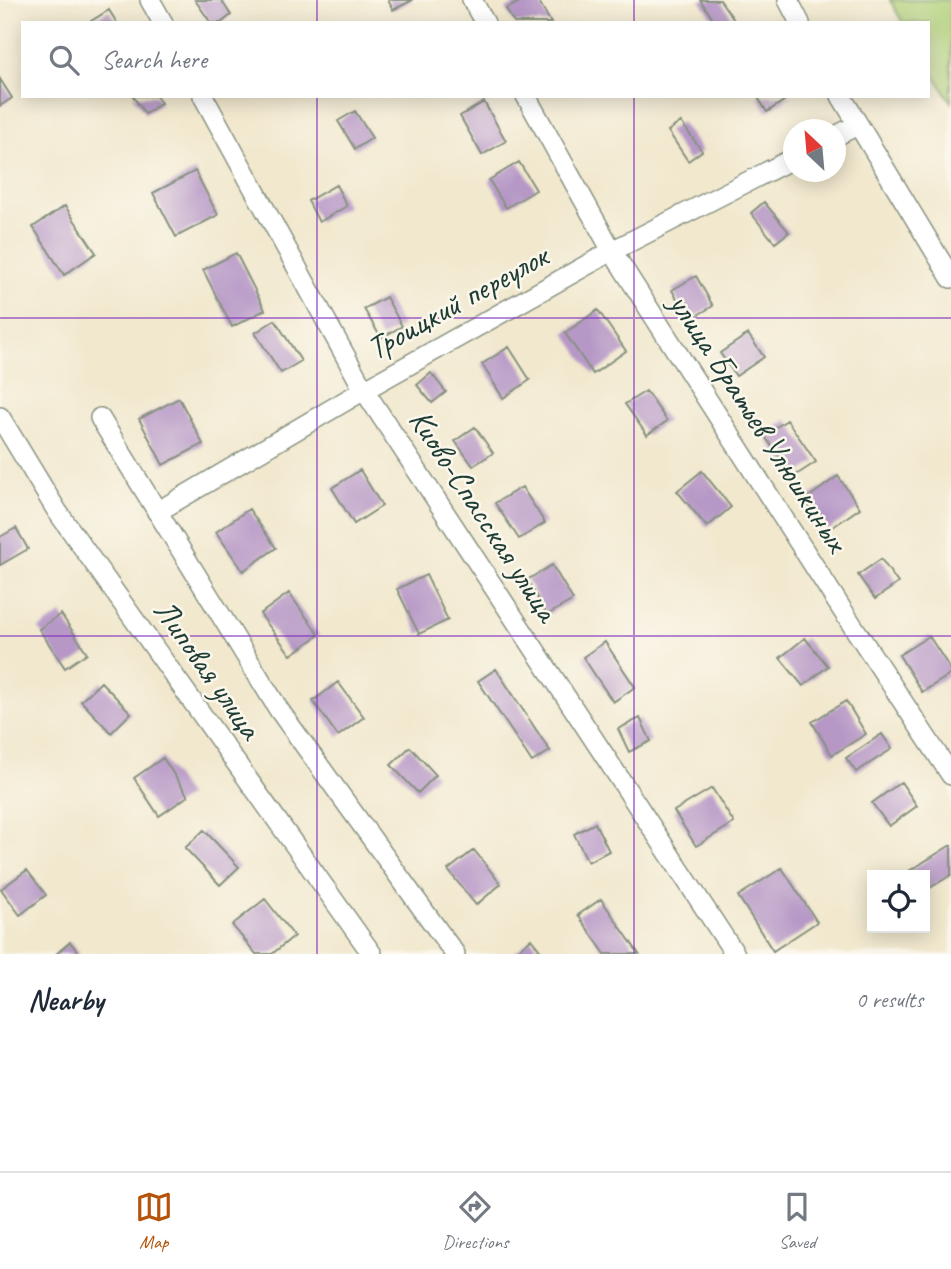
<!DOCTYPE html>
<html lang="en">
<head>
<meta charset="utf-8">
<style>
	body { margin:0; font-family:Caveat,sans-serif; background:#f6f6f7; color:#1f2937 }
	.controls { position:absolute; right:21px; bottom:21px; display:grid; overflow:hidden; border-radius:0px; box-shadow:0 4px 18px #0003 }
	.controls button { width:63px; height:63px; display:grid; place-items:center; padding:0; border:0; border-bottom:2px solid #e0e1e3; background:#fff; color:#1f2937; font:35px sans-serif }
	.compass { position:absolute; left:783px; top:119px; width:63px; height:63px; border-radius:50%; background:#fff; box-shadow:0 4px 18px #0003; rotate:334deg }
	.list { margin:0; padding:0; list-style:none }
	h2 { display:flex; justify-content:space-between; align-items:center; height:91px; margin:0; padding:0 28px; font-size:30px }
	h2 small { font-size:23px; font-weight:400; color:#747a83 }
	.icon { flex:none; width:38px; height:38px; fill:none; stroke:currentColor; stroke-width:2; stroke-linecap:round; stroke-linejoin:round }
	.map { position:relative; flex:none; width:951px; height:954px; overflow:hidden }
	.search { position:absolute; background:#fff; box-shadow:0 4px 18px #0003; left:21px; right:21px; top:21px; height:77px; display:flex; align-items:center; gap:18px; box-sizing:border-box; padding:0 24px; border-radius:0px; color:#747a83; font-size:26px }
	.sheet { height:217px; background:#fff }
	nav { display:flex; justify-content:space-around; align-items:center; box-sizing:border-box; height:98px; border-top:2px solid #e0e1e3; background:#fff; font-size:19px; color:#747a83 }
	nav a { display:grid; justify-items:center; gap:4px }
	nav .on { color:#b45309 }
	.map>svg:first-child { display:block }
	.green { fill:#afcf77; stroke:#678656; stroke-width:2 }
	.building { fill:#b697c6 }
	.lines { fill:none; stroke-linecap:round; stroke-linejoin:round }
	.minor-casing { stroke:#889281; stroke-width:22 }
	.minor { stroke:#fff; stroke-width:19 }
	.grid { fill:none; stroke:#7b2cbf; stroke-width:2; stroke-opacity:0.55 }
	.labels { text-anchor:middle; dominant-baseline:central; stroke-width:5; stroke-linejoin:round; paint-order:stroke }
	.street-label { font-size:33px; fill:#1f3d34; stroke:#fbf7ec }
</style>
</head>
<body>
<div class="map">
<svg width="951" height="954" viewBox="0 0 951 954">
	<rect width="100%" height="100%" fill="#fbf7ec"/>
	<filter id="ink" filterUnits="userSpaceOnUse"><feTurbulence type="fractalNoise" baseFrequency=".0143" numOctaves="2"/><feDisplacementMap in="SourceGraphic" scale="14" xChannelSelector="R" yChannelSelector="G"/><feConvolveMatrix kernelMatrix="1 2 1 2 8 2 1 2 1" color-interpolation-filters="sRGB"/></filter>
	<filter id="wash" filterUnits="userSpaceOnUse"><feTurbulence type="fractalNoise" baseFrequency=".00686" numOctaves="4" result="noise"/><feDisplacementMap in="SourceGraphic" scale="28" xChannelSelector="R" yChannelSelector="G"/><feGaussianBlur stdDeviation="1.57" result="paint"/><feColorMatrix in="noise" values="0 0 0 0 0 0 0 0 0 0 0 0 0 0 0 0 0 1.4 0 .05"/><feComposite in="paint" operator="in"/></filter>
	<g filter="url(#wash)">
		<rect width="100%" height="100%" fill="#f1e8ce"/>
		<path class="green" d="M890,0H951V102L928,65V23H903Z"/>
		<g id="blocks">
			<path class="building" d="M195,0H221L231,15L221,23H211Z
				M388,0H413L393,10Z
				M523,0H538L551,23H514L506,9Z
				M700,0H720L736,23H716Z
				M109,10L117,23H88Z
				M0,79L12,98L0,106Z
				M133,96H156L161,103L145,114Z
				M757,96H791L767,112Z
				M484,102L506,141L482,155L460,116Z
				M355,111L372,138L355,149L338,121Z
				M681,122L702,151L688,161L668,131Z
				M519,162L536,190L506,208L489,180Z
				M195,171L218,215L176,237L153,193Z
				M336,185L347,206L319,222L308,201Z
				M764,202L789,232L775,243L751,213Z
				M65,206L96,253L64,275L33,227Z
				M236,253L265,310L232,327L203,270Z
				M696,276L713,306L689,320L672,290Z
				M386,297L402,326L381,338L364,309Z
				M598,310L626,351L593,374L565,333Z
				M275,320L301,361L281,373L255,333Z
				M748,334L764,357L736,376L720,353Z
				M509,347L530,380L503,398L482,364Z
				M431,373L446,392L432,403L417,385Z
				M646,391L667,421L647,435L625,404Z
				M179,398L203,444L163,465L139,419Z
				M787,420L816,462L793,477L764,435Z
				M475,427L493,453L473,466L455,441Z
				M360,470L382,506L354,524L332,488Z
				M702,471L731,507L707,527L677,491Z
				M838,476L860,508L827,531L805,500Z
				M522,487L545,523L519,539L495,503Z
				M249,509L276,548L243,571L216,532Z
				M16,528L28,549L0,565V537Z
				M881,559L898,583L875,599L858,575Z
				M552,565L573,600L547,615L527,580Z
				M426,575L448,620L419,634L397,589Z
				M289,593L319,635L291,655L260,614Z
				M61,614L87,653L65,668L39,629Z
				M929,636L951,670V674L922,692L899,655Z
				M805,638L828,666L803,686L780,658Z
				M605,642L635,687L613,702L583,657Z
				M496,669L550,751L532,762L478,681Z
				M101,682L131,713L111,733L81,701Z
				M338,682L364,717L338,736L313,701Z
				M846,701L866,734L832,755L812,722Z
				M640,718L651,741L629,752L618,729Z
				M882,734L892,749L856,772L846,758Z
				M410,747L436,775L418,793L391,765Z
				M163,758L188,796L159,816L134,778Z
				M901,782L917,806L889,826L872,803Z
				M712,788L734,823L696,846L674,811Z
				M595,823L609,851L588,862L574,834Z
				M204,830L239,867L220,885L185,848Z
				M951,845V875L925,891V875H908L906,873Z
				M474,850L501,884L476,905L448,870Z
				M782,868L817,922L773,951L738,896Z
				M27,870L46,895L20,915L1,889Z
				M265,899L294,936L272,954H256L232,925Z
				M601,899L639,954H605L578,915Z
				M531,939L543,954H513Z
				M70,942L80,954H56Z"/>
		</g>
	</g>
	<g filter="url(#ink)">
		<use href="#blocks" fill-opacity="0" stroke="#889281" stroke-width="2"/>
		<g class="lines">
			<g class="minor-casing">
				<path id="minor" d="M150,0L163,23
					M472,0L485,23
					M788,0L800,23
					M203,96L364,390L735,954
					M526,96L612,251L841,608L951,775
					M841,96L951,278
					M836,136L857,125
					M0,417L57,511L372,954
					M100,418L279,710L455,954
					M157,512L364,390L612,251L794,158"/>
			</g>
			<use href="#minor" class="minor"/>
		</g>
	</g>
	<path class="grid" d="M317,0V23M634,0V23M317,96V954M634,96V954M0,318H951M0,636H951"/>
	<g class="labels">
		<g class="street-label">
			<text transform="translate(457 302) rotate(-29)">Троицкий переулок</text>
			<text transform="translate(759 422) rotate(57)">улица Братьев Улюшкиных</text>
			<text transform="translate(484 515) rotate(57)">Киово-Спасская улица</text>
			<text transform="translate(208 669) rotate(55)">Липовая улица</text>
		</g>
	</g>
</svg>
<div class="controls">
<button><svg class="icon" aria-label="locate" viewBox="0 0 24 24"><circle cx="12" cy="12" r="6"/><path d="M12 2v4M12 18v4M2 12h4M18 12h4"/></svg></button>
</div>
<svg class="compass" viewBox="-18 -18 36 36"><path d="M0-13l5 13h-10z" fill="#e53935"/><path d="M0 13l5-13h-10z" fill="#747a83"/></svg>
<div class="search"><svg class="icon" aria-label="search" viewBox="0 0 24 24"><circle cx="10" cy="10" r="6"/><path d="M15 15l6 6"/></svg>Search here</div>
</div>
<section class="sheet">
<h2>Nearby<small>0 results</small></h2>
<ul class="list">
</ul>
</section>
<nav>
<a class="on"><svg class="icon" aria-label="map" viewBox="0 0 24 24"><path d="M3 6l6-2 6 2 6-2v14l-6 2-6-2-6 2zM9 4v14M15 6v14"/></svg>Map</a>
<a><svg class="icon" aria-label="directions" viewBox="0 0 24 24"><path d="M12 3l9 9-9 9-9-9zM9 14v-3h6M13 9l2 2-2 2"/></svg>Directions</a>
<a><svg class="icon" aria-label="saved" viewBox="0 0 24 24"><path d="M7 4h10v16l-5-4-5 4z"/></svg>Saved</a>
</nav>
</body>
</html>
